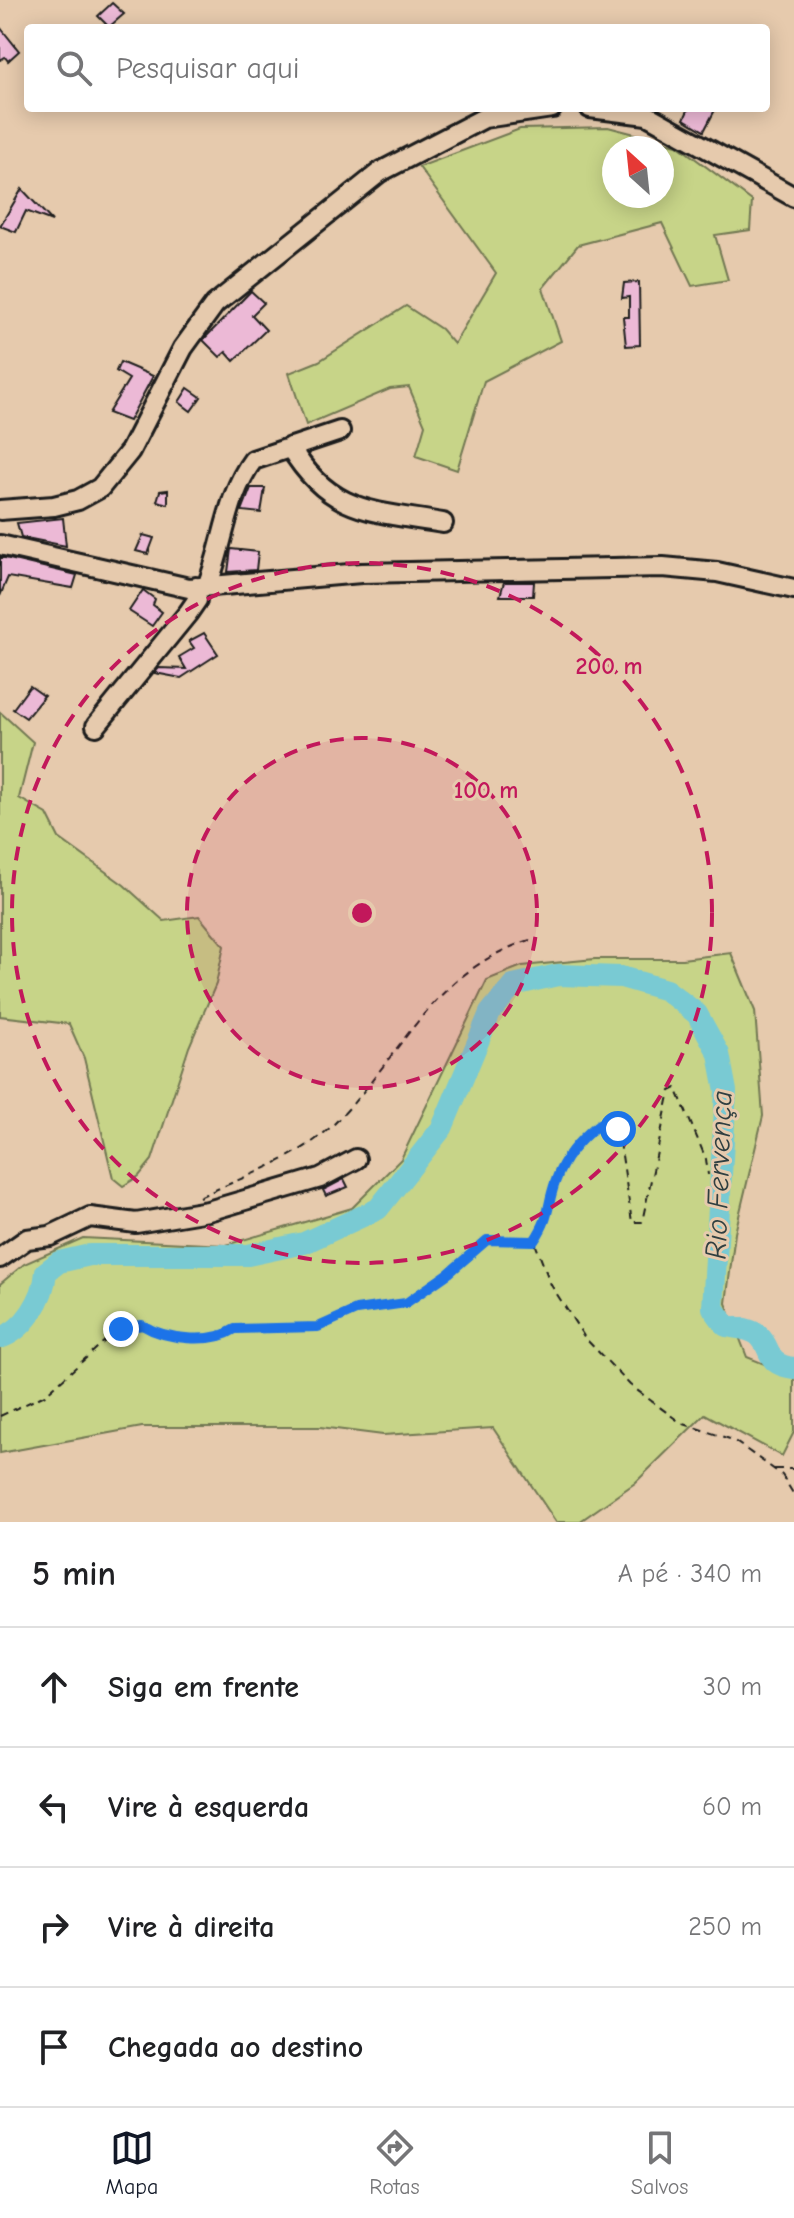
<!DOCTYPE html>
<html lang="pt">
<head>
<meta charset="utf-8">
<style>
	body { margin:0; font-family:"Comic Neue",sans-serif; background:#f6f6f6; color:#202124 }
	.compass { position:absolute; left:602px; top:136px; width:72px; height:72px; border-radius:50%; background:#fff; box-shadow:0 4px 20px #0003; rotate:333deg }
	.stop { position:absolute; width:24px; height:24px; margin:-18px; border:6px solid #1a73e8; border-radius:50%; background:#fff }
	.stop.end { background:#1a73e8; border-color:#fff; box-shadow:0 2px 8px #0008 }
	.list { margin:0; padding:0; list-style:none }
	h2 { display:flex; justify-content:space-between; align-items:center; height:104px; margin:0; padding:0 32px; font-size:34px }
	h2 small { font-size:26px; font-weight:400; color:#757577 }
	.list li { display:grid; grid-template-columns:52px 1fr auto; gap:24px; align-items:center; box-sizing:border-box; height:120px; padding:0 32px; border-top:2px solid #e0e0e0 }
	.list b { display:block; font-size:30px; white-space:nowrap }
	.list em { font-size:26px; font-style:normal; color:#757577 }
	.icon { flex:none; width:44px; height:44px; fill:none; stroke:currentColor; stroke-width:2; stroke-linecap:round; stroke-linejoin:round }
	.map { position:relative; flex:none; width:794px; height:1522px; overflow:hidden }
	.search { position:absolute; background:#fff; box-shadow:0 4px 20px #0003; left:24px; right:24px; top:24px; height:88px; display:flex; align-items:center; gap:20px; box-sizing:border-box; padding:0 28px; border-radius:8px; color:#757577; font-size:30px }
	.sheet { height:584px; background:#fff }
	nav { display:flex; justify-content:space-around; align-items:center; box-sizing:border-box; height:112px; border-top:2px solid #e0e0e0; background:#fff; font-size:22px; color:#757577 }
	nav a { display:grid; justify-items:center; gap:4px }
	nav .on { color:#111827 }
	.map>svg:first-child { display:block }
	.green { fill:#c7d488; stroke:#727852; stroke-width:2; fill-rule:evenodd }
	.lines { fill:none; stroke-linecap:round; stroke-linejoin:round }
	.river { stroke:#79cad3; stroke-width:22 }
	.building { fill:#ecb9d6; stroke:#1c1c1c; stroke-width:2 }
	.minor-casing { stroke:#1c1c1c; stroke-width:24 }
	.path { stroke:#1c1c1c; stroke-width:2; stroke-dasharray:8 6; stroke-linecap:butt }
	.minor { stroke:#e6caad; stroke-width:18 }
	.route { stroke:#1a73e8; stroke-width:10 }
	.ring { fill:none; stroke:#c2185b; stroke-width:4; stroke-dasharray:14 10 }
	.labels { text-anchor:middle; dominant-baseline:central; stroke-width:6; stroke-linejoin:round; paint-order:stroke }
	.water-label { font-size:30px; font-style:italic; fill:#2f3f41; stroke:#e6caad }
	.centre { fill:#c2185b; stroke:#e6caad; stroke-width:4 }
	.ring-label { font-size:24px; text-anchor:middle; font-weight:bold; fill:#c2185b; stroke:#e6caad; stroke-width:6; stroke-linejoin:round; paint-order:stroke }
</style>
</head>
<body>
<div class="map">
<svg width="794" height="1522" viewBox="0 0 794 1522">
	<rect width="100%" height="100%" fill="#e6caad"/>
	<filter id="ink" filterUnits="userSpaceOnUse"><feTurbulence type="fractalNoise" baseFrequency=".0125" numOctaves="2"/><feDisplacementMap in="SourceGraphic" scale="16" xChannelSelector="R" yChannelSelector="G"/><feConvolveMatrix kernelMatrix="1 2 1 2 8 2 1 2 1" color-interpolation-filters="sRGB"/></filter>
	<g filter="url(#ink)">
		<path class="green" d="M608,127L677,145L752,201L750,230L715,235L728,280L692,286L662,223L578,245L543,288L561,341L484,381L457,470L416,456L425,425L409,387L390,389L306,425L289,373L319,361L406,306L441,329L454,344L496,273L419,167L520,129ZM662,148V196H614V148Z
			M0,712L33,742L19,798L47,814L59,838L124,885L164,921L199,916L224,946L216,984L189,1047L152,1160L139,1176L123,1186L113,1178L84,1058L69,1024L0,1016Z
			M731,953L755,1011L763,1116L735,1233L726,1303L747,1357L794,1376V1432L782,1456L705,1414L635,1483L579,1522H556L493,1428L383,1435L320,1427H142L0,1453V1284L24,1264L83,1238L226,1245L352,1208L401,1159L487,980L522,966L595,959H682Z"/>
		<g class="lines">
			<path class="river" d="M0,1338C25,1330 44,1298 46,1272L59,1262L90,1255H248L304,1243L378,1209L442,1128L490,1013L513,985L558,975L621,977L666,990L697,1014L719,1054L726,1091L713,1308L726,1326C736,1328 750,1328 758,1335C774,1349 763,1364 794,1368"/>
		</g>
		<path class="building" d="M112,3L124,14L109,27L98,16Z
			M0,27L19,51L8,61L5,57L0,60Z
			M689,108H716L704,131L684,119Z
			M22,189L52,221L26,211L16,232L0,226Z
			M639,282L640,345L626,346L623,317H629V297L622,298L624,283Z
			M251,291L264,303L252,315L266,330L234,361L226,352L220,357L203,340Z
			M120,362L153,376L129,421L108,413L129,379L116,371Z
			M188,388L201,397L191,411L179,402Z
			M251,488H265L261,513L242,511Z
			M168,490V504L157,501L160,491Z
			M63,518L66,546L21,537L17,523Z
			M143,535L154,538L148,554L136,551Z
			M231,549L258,552L256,570L228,572Z
			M0,558H5L77,575L73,588L8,577L0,596Z
			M504,582H534L533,596H500Z
			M143,590L155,599L153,605L162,612L152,626L129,611Z
			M204,633L218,654L181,678L155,673L159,668L186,669L179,657L194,648L189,641Z
			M30,686L44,696L26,718L13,709Z
			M344,1179L348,1187L326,1196L323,1190Z"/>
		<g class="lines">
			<g class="minor-casing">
				<path id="minor" d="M590,108L647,115L794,197
					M290,447C330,514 373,511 443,523
					M0,510L54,506L78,500L100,488L130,451L183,348L215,304L380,172L484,118L552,108
					M0,545L189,588L361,573L663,567L717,572L794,589
					M207,586C224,545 226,496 253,460L340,431
					M96,726L188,613L197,600L196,587
					M0,1258L27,1239L50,1236L90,1217L136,1223L208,1211L320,1178L356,1159"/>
			</g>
			<path class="path" d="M199,1197C243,1177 298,1159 333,1125C401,1058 431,971 530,940
				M535,1240C551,1215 547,1204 556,1179C565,1156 580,1139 599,1124L618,1129L632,1222H642L670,1091L676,1088L706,1159L708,1175
				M535,1243L551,1285L585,1338L630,1385L681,1423L733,1440L782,1475L794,1495
				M0,1416L45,1395L117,1330L142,1325C165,1339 211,1345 235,1329L318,1327L356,1310L406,1303L449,1273L487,1240L534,1241
				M774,1469H794"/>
			<use href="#minor" class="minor"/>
		</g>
	</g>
	<g class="lines" filter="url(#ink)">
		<path class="route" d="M121,1329L142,1325C165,1339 211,1345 235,1329L318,1327L356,1310L406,1303L449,1273L487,1240L534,1241C552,1214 546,1206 556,1180C564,1157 580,1139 599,1124L618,1129"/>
	</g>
	<circle cx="362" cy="913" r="175" fill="#c2185b" fill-opacity=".12"/>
	<g class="ring">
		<circle cx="362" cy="913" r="175"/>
		<circle cx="362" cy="913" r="350"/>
	</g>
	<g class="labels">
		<g class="water-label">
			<text transform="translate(719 1175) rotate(-88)">Rio Fervença</text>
		</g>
	</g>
	<circle cx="362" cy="913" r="12" class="centre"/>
	<g class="ring-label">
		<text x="609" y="674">200 m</text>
		<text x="486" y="798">100 m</text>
	</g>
</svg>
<svg class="compass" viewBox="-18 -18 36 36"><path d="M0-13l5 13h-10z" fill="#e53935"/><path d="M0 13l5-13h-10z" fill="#757577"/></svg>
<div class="stop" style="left:618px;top:1129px"></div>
<div class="stop end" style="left:121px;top:1329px"></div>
<div class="search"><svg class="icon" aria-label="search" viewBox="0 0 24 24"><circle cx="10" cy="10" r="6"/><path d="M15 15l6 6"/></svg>Pesquisar aqui</div>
</div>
<section class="sheet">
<h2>5 min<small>A pé · 340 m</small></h2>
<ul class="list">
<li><svg class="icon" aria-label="ahead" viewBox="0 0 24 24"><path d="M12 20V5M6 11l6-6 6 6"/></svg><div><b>Siga em frente</b></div><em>30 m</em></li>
<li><svg class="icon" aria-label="left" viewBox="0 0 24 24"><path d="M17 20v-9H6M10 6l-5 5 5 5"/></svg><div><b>Vire à esquerda</b></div><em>60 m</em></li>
<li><svg class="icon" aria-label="right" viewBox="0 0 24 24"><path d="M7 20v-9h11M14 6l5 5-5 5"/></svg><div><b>Vire à direita</b></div><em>250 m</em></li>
<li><svg class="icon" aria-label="arrive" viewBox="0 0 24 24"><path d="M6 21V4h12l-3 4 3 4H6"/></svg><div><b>Chegada ao destino</b></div></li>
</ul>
</section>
<nav>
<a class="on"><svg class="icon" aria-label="map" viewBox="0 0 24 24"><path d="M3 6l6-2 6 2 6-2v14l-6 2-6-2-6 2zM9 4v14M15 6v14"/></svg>Mapa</a>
<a><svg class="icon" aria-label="directions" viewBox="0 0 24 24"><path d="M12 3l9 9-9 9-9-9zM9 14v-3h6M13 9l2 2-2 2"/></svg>Rotas</a>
<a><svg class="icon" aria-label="saved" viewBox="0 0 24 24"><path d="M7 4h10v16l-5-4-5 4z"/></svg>Salvos</a>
</nav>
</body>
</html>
